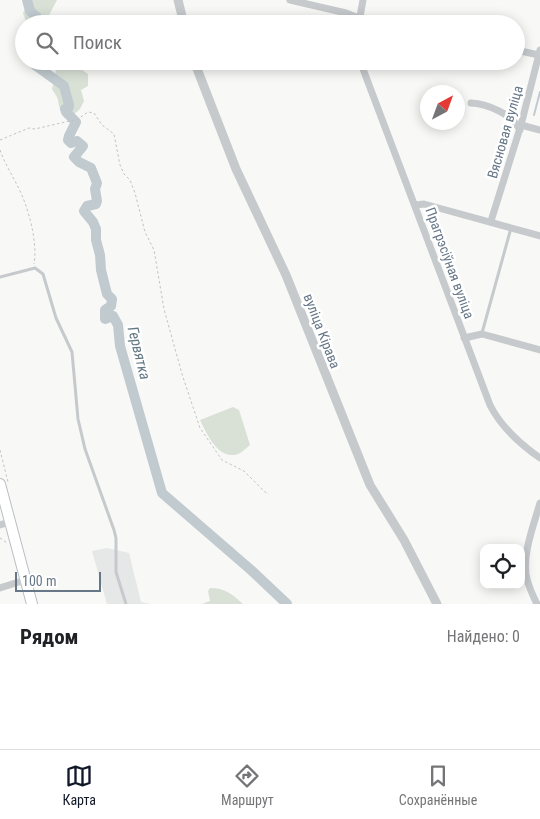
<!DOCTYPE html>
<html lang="ru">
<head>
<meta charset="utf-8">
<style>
	body { margin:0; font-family:"Roboto Condensed",sans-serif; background:#f6f6f6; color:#202124 }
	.controls { position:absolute; right:15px; bottom:15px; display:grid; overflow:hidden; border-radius:10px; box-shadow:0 2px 12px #0003 }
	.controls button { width:45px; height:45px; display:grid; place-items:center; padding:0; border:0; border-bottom:1px solid #e0e0e0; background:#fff; color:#202124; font:25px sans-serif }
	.compass { position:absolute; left:420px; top:85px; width:45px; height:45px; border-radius:50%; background:#fff; box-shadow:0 2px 12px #0003; rotate:41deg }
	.scale { position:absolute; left:15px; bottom:12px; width:86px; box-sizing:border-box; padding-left:5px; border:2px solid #677788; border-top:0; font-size:14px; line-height:18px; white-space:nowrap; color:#677788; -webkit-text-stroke:4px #fff; paint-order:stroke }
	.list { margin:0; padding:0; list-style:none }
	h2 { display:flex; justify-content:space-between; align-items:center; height:65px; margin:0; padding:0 20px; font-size:21px }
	h2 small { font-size:16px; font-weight:400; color:#757577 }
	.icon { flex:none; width:28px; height:28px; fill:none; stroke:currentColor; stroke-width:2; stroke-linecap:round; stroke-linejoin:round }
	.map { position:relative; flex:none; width:540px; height:604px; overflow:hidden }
	.search { position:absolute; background:#fff; box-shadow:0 2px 12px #0003; left:15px; right:15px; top:15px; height:55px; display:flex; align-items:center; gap:12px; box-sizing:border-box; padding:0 18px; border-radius:28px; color:#757577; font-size:19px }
	.sheet { height:145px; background:#fff }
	nav { display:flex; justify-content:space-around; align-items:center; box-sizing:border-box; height:70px; border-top:1px solid #e0e0e0; background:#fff; font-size:14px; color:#757577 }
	nav a { display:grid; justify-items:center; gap:2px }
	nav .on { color:#111827 }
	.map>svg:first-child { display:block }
	.built { fill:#e6e7e7 }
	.green { fill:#d9e1d7 }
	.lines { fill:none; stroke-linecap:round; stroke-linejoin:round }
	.stream { stroke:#c1cacf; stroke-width:2 }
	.river { stroke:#c1cacf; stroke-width:10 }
	.secondary-casing { stroke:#bbbfc4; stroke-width:12 }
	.path { stroke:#c0c2c4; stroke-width:1; stroke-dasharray:2.5 2.5; stroke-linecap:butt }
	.service { stroke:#c6cacd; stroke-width:3 }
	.minor { stroke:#c6cacd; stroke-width:7 }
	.tertiary { stroke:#c6cacd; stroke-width:9 }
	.secondary { stroke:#fff; stroke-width:10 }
	.labels { text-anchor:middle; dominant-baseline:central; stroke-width:5; stroke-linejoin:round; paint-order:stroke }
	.street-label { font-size:14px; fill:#677788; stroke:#fff }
	.water-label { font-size:15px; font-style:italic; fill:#637883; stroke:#fff }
</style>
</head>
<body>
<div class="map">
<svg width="540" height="604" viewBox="0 0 540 604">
	<rect width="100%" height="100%" fill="#f8f8f6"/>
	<path class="built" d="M107,548L129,553L141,602L151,604H107L92,551Z"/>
	<path class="green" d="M27,0H57L49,15L48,24H27L23,13L26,7Z
		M47,61H73L78,67L88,74V86L81,90L84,101L80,109L73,115C62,114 59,110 58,100C57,96 54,93 52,89L56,70Z
		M233,407L239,410L250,445C245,449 240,455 233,455C216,456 206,432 200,420Z
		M210,588C225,588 232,594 243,604H202L210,601L208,591Z"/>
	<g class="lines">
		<path class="stream" d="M534,115L540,92"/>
		<path class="river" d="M27,0L30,11L37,17L39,24
			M34,61L35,65L64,86L69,105V107L65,109L66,112L76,122L69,136L68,140L71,143L77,141L83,146L74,157L79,162L91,168L97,183L95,189L97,201L96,204L87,206L84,211L93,222L96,229V240L100,255L101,270L107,294L112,299L111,306L105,310V319L108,318V315L113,316L118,325L120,346L162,493L251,570L287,604"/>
		<g class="secondary-casing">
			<path id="secondary" d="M0,484L32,604"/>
		</g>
		<path class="path" d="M0,140L29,128L35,129L78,119L88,112L94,113L102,125L114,134L120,165L124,174L130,180L135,193L145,232L154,250L164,309L182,374L200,428L222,460L244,471L265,492L269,494
			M0,150C4,162 11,173 17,185C28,205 38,242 34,264
			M0,450L8,482
			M0,538L7,543"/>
		<path class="service" d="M0,277L35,268L43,274L56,318L72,352L78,419L85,449L114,530L116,538V572L126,604
			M482,333L511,228"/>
		<path class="minor" d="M290,0L346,13L359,18
			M359,22L395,24
			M359,22L363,0
			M516,50L539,55
			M360,61L490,405C501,427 520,444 540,458
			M471,103C488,104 512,114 520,130
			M521,125L540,130
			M415,205L424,204L540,236
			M491,221L521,125L540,50
			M464,338L482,334L540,350
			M0,525L9,522
			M0,588L25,580
			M537,604C533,596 529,587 527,579C521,557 534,524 540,503"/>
		<path class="tertiary" d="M178,0L184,24
			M194,61L236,169L286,275L370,485L404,540L437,604"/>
		<use href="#secondary" class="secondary"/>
	</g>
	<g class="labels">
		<g class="street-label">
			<text transform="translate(505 132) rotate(-74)">Вясновая вуліца</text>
			<text transform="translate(450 263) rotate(70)">Прагрэсіўная вуліца</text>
			<text transform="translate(322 331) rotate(69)">вуліца Кірава</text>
		</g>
		<g class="water-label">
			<text transform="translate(139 353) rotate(76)">Гервятка</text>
		</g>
	</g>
</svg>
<div class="controls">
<button><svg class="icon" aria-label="locate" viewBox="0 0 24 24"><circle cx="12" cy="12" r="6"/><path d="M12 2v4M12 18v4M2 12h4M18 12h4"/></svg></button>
</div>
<svg class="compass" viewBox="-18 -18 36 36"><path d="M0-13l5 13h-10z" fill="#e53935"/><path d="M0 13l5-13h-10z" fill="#757577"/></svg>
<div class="scale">100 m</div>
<div class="search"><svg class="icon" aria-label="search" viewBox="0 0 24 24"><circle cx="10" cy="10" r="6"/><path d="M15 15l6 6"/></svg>Поиск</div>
</div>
<section class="sheet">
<h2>Рядом<small>Найдено: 0</small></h2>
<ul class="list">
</ul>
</section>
<nav>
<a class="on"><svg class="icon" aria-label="map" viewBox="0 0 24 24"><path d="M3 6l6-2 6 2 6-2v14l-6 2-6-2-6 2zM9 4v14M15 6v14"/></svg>Карта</a>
<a><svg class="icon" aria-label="directions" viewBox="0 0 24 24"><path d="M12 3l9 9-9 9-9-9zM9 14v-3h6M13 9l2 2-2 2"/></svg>Маршрут</a>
<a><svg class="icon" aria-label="saved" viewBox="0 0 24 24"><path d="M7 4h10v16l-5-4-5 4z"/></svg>Сохранённые</a>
</nav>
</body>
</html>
